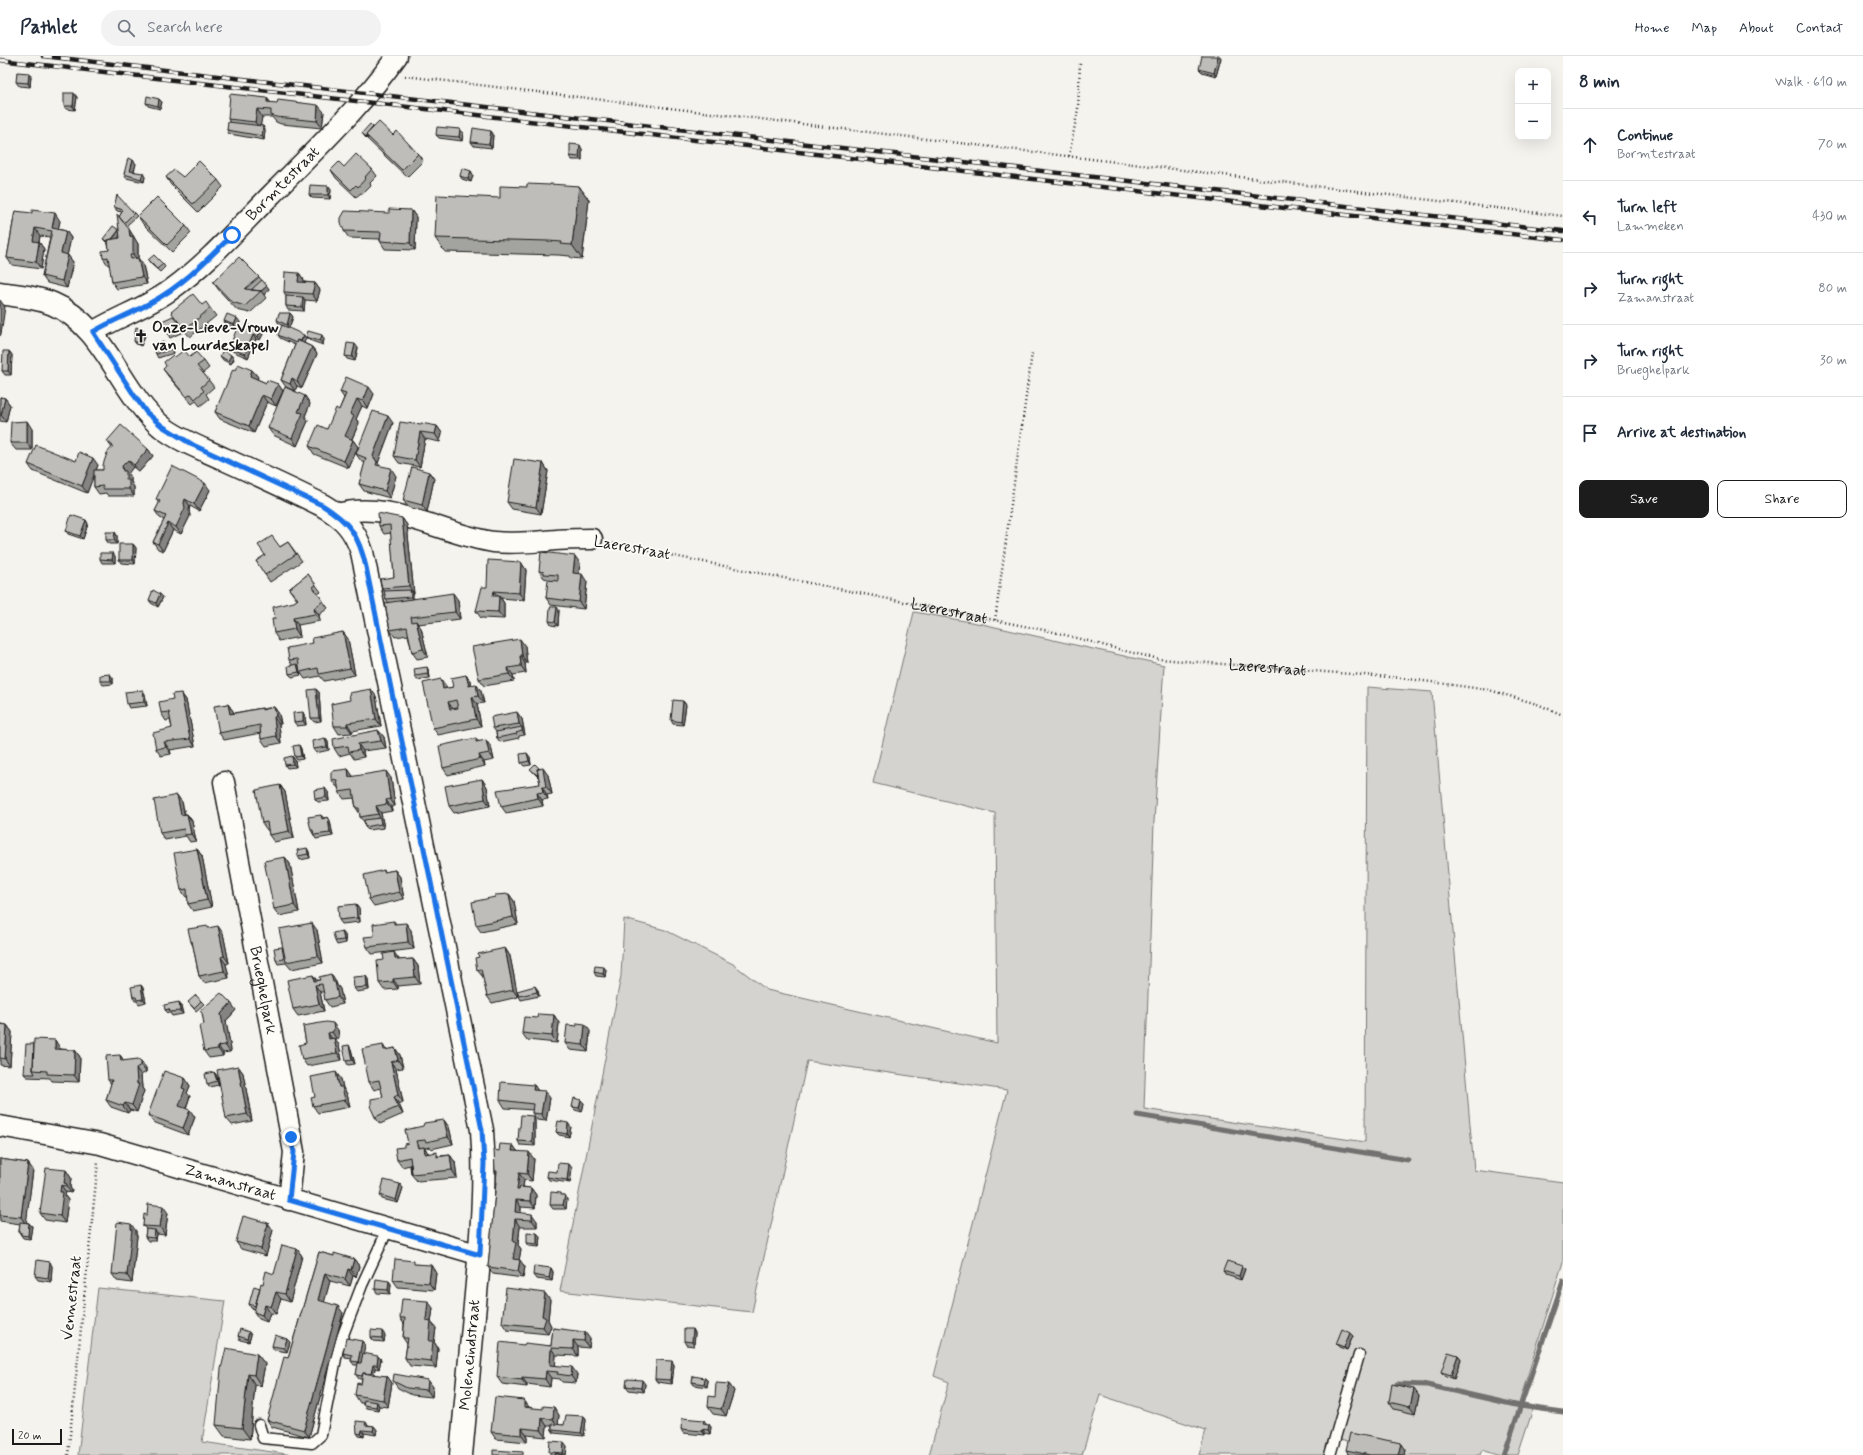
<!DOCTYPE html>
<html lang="en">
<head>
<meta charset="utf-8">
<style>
	body { margin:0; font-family:Mynerve,sans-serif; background:#f2f2f3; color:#1f2937 }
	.controls { position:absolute; right:12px; top:12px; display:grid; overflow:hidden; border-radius:8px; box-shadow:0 4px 16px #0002 }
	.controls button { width:36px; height:36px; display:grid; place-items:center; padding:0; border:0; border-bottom:1px solid #e0e1e3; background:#fff; color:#1f2937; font:20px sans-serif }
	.scale { position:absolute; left:12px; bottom:10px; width:50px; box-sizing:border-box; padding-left:4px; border:2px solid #1c1c1c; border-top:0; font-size:11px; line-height:14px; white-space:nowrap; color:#1c1c1c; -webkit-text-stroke:3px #fdfcf7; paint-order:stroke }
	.stop { position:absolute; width:12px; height:12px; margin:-9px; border:3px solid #1a73e8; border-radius:50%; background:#fff }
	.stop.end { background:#1a73e8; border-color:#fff; box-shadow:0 1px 4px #0008 }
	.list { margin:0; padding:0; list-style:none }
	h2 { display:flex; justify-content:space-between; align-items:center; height:52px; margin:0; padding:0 16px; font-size:17px }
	h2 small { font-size:13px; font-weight:400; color:#747a83 }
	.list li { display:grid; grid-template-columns:26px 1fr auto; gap:12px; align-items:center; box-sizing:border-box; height:72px; padding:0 16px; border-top:1px solid #e0e1e3 }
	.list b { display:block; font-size:15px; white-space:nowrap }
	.list p { margin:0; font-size:13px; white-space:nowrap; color:#747a83 }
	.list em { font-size:13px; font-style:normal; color:#747a83 }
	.actions { display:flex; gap:8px; padding:12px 16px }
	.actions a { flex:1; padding:9px 0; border:1px solid #1c1c1c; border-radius:8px; text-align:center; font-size:14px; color:#1c1c1c }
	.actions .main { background:#1c1c1c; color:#fff }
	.icon { flex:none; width:22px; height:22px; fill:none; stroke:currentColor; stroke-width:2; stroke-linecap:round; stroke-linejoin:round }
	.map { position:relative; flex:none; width:1563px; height:1399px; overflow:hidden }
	header { display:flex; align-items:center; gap:24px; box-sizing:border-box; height:56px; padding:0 20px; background:#fff; border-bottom:1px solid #e0e1e3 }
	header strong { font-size:19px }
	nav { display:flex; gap:22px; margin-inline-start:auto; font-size:14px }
	.search { width:280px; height:36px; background:#f2f2f3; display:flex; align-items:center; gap:10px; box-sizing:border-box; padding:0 14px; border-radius:22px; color:#747a83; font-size:15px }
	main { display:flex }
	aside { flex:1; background:#fff }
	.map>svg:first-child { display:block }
	.green { fill:#d4d3cf; stroke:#787876 }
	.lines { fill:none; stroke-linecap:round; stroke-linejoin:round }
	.stream { stroke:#72716f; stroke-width:5 }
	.service-casing { stroke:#1c1c1c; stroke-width:13 }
	.minor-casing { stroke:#1c1c1c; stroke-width:23 }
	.tertiary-casing { stroke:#1c1c1c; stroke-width:25 }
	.path { stroke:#1c1c1c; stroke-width:2.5; stroke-dasharray:1 3; stroke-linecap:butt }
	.service { stroke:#fdfcf7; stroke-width:10 }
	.minor { stroke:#fdfcf7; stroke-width:20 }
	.tertiary { stroke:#fdfcf7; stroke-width:22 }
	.rail-casing { stroke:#1c1c1c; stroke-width:4.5 }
	.rail { stroke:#fdfcf7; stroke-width:3; stroke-dasharray:9; stroke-linecap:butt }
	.wall { fill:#a3a3a0; stroke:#1c1c1c }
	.shaded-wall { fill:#858482; stroke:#1c1c1c }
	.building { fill:#bebdba; stroke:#1c1c1c; fill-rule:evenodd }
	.route { stroke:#1a73e8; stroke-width:5 }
	.labels { text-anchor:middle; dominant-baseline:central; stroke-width:3.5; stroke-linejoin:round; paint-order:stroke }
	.street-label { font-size:16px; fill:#1c1c1c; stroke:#fdfcf7 }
	.poi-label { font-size:16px; font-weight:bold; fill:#1c1c1c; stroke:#fdfcf7; text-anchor:start }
</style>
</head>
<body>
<header>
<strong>Pathlet</strong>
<div class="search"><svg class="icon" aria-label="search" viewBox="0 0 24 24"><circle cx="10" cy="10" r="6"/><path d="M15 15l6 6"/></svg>Search here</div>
<nav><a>Home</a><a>Map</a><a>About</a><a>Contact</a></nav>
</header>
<main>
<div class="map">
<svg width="1563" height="1399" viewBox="0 0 1563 1399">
	<rect width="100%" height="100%" fill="#f4f3ee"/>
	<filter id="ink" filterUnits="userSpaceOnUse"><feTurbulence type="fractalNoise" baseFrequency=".025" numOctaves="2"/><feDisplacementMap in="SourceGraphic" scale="8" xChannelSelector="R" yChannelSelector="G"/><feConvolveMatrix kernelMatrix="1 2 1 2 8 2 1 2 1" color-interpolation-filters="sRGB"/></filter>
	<g filter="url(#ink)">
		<path class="green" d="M914,556L982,568L1164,609L1154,766L1144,1053L1365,1086L1367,631L1432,636L1474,1114L1563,1126V1206L1519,1347L1534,1350L1518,1399H1498L1482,1394L1480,1399H1347L1351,1386L1330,1380L1325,1399H1199L1206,1374L1100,1339L1082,1399H929L949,1326L934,1320L1007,1034L807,1005L752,1256L560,1235L621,920L624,863L665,874L733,908L767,934L997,987L995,757L873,727Z
			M98,1232L225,1245L202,1386L293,1399H78Z"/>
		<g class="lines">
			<path class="stream" d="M1137,1059L1408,1104
				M1397,1328L1427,1329L1520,1350L1563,1356
				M1504,1399L1563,1225"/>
			<g class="service-casing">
				<path id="service" d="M259,1369L263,1382L312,1387L321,1379L338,1292L362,1229L388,1173
					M1330,1399L1359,1299"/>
			</g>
			<g class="minor-casing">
				<g id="minor">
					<path id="s2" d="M93,276C119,260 148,251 172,233C209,206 239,171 271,139C315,94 361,51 397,0"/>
					<path d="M337,458C391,443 442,479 494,486C511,488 529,486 546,485C561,483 577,483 592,483"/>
					<path id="s3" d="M224,726L294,1096L289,1144"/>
					<path id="s4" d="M0,1070L100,1088L480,1199"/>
				</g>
			</g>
			<g class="tertiary-casing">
				<path id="tertiary" d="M0,237C18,240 37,241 53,248C106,270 119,336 162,371C180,385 203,393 224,403C257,418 290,433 322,449C344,462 354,472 362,496L482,1074C486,1129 481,1184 476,1238C471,1292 466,1345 461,1399"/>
			</g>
			<g class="path">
				<path d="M405,20L1563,160"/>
				<path d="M1069,100L1078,53L1080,7"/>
				<path id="s1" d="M609,487L1054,576L1129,596L1159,603L1402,622L1489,634L1537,648L1563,659"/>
				<path d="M995,564L1032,297"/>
				<path d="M68,1399L98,1106"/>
			</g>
			<use href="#service" class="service"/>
			<use href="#minor" class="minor"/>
			<use href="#tertiary" class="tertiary"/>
			<g class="rail-casing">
				<path id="rail" d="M43,0L1563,175
					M0,4L1563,184"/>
			</g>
			<use href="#rail" class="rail"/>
		</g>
		<path class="wall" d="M1221,2L1216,20L1202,16L1199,13Z
			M29,17L31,20L30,31L19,30L16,26Z
			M77,41L75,54L66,53L64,50Z
			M267,42L271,47L324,56L322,72L281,68L276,66L272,61H262L260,70H263L265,74L264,84L229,78L227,74L230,67L228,63Z
			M159,43L162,46L160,53L148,50L146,47Z
			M373,71L393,79L418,98L423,105L407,121L365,81L362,77Z
			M460,73L463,77L462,85L439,82L436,79Z
			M491,75L493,78L492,92L474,90L471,86Z
			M582,93V104H572L570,100Z
			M133,104L136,108L134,115L145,121L144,126L126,122L124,118Z
			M344,111L372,113L377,120L370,127L371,130L363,138L361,137L356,141L336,122L331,114Z
			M471,115L473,119L471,126L462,123L460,120Z
			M166,121H183L218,124L223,131L198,156L171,129Z
			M328,130L331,134L330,143L312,142L309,139Z
			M579,130L589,144L582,203L571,202L570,200L558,199L445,196L435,182L500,142Z
			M114,151L134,157L137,160L126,170L134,181L135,183L138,188V202L143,209L147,228L117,233L112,226L110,209H108L103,202L109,194L108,188L103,183L119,174V161L122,156L117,155Z
			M411,154L416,161L415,194L385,193L380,185V183L349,182L344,175L389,157Z
			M15,155L60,165L58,173L66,175L71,182L67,199L73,206L67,232L47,227L42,220L50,181L40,180L39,186L44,193L41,213L12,209L7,202Z
			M138,160L186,170L191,177L172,196L143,168Z
			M148,204L163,208L165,211L160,216L151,208Z
			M299,217L304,224V226L315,227L320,234L317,245L305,244L304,255L288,254L286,250V240L284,236Z
			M259,221L269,233L264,239L266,242L250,257L237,254L218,233L213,226Z
			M202,249L210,252L216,260L190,281L184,274L185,275L170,282L168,278Z
			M290,257L293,261L289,272L279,268L277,264Z
			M224,265L240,266L237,273L226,269Z
			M244,272L263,278L260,284L256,283L248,302L232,295L229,292Z
			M146,277L141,290L136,288L134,285Z
			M278,279L306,282L304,287L312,291L317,298L302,332L297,330L295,335L286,331L281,324L295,289L280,282Z
			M306,281L324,283L323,289L309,284Z
			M163,286L166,289L170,288L172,292L174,297L158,302L156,298Z
			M358,292L355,305L347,303L345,300Z
			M9,295L12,299L11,319H5L2,315Z
			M231,299L234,303L231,308L223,304L220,300Z
			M175,301H190L204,305L209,312L203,317L214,331L206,338L209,343L200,350L196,345L192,348L168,320L163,313Z
			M235,314H252L258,321L257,323L266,327L278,328L283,335L276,350L267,346L254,377L220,363L215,356Z
			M340,336L374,338L368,353L362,350L356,363L359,367L352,383L353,384L358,391L349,412L314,398L309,390L327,373L339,354L344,342Z
			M305,340L310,348L305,360L308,365L297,390L273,379L268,372Z
			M0,341L5,342L10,349L6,366L0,365Z
			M393,367L378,407L379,409L396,420L390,442L364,435L359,428L365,407L361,405L356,398Z
			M421,369L437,370L442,377L440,386L425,383L420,411L399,407L394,400Z
			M32,373V394H16L10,387Z
			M107,385L148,393L153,400L139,416L133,411L127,418L131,422V426L134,431V440H108L106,437L99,438L94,431V418L87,437L33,415L28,408L76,405L98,409L96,414H103L112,392Z
			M543,407L548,415L541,458L512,453L507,446Z
			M429,416L434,423L427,456L408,451L403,444Z
			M210,434L199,455L190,450L189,454L190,460L181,478L173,474L163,495L158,493L153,486L164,464L160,462L155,455L159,448L156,443Z
			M402,462L407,469L414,538H413L414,543L458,544L460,563L418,568L421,572L428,601L417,603L412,596L408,579L395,581L390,574L388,546L386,543L384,535L382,532L394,521L391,477L384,478L379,470Z
			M86,464L88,468L83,483L68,478L66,475Z
			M115,476L117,480V488H109L106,484Z
			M288,486L302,505L270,526L256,505Z
			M133,488L136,492L135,508L121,507L119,504Z
			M115,500V507H102L100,503Z
			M521,506L526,514L524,544L501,542L504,547V563L481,562L476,555L487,531Z
			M580,507L579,518L587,526L584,553L551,549L546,542L549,524L548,523L544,522L539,515Z
			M308,518L321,536L318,538L328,552L319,559L320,565L298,569L300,581L279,585L274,577L275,563L297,544L289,533Z
			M160,538L163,541L158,551L151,547L149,544Z
			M559,554L558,570L551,569L549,565Z
			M343,576L348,583L355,619L324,625L320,620L305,623L300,616L301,619L292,621L289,618L292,609L289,604L313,587Z
			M525,590L527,607H525L526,617L513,619L514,625L484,630L479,623Z
			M429,615L430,622L417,624L415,620Z
			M466,619L471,626L472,629L476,628L481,635L484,647L477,648L481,670L438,679L433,672L446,630L447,632L453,631Z
			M113,622V628L103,629L100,625Z
			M316,633L319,636L321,665L314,666L311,662Z
			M181,637L186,644L195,690L170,694L171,698L161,700L156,693L172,672L170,664L166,665L161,657L173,643Z
			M145,638L147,650L129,652L127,648Z
			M376,640L381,670L352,675V677L339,678L334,670L350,644Z
			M683,645L686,649L683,669L673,668L671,664Z
			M228,648L233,655L234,657L262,652L263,653L274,651L279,658L281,668H279L281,687L266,690L261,683V677L224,684L219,677Z
			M305,660L306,669L297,670L294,666Z
			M522,663L525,679L519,680V682L500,686L497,682L496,676L493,672Z
			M378,674L384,681L386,692L363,695L364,701L354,703L350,697L339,700L334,692Z
			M325,682L328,686L329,694L316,697L313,693Z
			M476,682L478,685L491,691L494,704L484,706L485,710L448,719L443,712Z
			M299,689L301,693L303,703L297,704L295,701Z
			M292,700L295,704L296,711L287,712L285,709Z
			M530,701L531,709L524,710L521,707Z
			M348,713L353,721L391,722L395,750L391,751L392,755L381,757L384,772L368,774L365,771V767L360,761V758L356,752L354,742L344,743L339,736L338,731L336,730L331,723Z
			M530,713L548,719L552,738L547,739L548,743L542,744L543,750L506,757L501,750L540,728L539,722Z
			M482,723L487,731L490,750L454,757L449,750Z
			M280,729L285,736L294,782L274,786L269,779L268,774H267L262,767Z
			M328,736L329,745L318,746L315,743Z
			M182,746L185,758H187L192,765L196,785L190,786L186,780L165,784L160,777Z
			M321,759L324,762L328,761L330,765L333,780L316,783L311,774Z
			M307,792L309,796L310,802L300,804L298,800Z
			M197,793L202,800L212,851L193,855L188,848V841H186L181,834Z
			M285,801L290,808L299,856L279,860L274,853Z
			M384,814L385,816L395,814L400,821L404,843L374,850L369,843Z
			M509,838L514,845L518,868L481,876L476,869L495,841Z
			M356,848L359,852L360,866L342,868L339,864Z
			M394,865L396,868L411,874L414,893L372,898L367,891L374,880Z
			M209,872L223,877L229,907L226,908L229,922L204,927L199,920L193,890L191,886Z
			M317,874L323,907L291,913L286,907L278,908L276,904L282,891L283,892Z
			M345,879L346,887L337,889L335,885Z
			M505,892L510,900L518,941L492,947L487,940L483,921L477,914L479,901Z
			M399,903L400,904L413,903L418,910L420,928L398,930V933L384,934L379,927Z
			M606,914L605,921L596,920L594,916Z
			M368,923L369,934L357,936L354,932Z
			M317,924L336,926L337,929L340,933L343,948L330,951L325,944L324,936H320L324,955L298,960L293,953Z
			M141,929L143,932L146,946L139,948L137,945H135L133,941Z
			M538,934L539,940L521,944L519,940Z
			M201,945L204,948L196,955L188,946Z
			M181,950L183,958L172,960L170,957H168L165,954Z
			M236,954L226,965L231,994L230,996L223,997V1000L209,1002L204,995V968L203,958L200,955Z
			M554,959L559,967L557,987L527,984L522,977L537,962Z
			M0,968L7,969L12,976L10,1010L0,1009Z
			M303,970L338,974L339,981L337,984H335L339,989L342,1004L307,1010L302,1003L306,987Z
			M577,970L590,975L588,996L570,994L565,987Z
			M383,989L386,994L395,992L400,999L403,1012L396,1013L403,1046L399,1048L403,1058L380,1068L375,1061L371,1049L383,1041L381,1032L374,1034L369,1026Z
			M60,992V993L75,994L80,1001L79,1026L52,1025L50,1022L27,1021L24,1018Z
			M351,993L355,1008L348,1009L346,1005Z
			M120,999L124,1005H141L146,1012V1016L141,1019L142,1032L144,1035L137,1056L130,1054L128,1057L111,1051L106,1044L111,1028L108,1024Z
			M238,1010L243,1017L252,1065L232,1069L226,1062Z
			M214,1016L217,1020L219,1029L209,1031L207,1028Z
			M185,1022L190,1030L187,1037L190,1040L186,1053L195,1061L188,1079L153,1066L148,1059Z
			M341,1023L343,1032L347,1038L350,1051L318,1057L313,1050L315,1041Z
			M534,1029L537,1034L550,1042L546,1065L537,1064L532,1057L533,1054L505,1052L500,1044Z
			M581,1044L584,1047L582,1056L575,1054L572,1051Z
			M533,1060L535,1064V1090L520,1089L518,1085L520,1071Z
			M449,1071L453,1088L431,1093L430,1091L425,1092L428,1097L439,1100L450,1099L455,1106L457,1122L417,1125L411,1118L410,1109L402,1111L397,1104L404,1091L408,1087Z
			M571,1071L569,1081L559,1079L556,1076Z
			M513,1089L517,1095L534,1103L532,1125L524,1124L523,1131L531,1132L536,1139L535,1152L521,1151V1157L537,1165V1171H520L518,1189L521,1193L519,1204L525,1211L523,1222L493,1218L488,1211L497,1118L495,1115L499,1095Z
			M0,1103L28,1107L33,1114L26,1166L29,1167L32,1170L30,1183L23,1182L19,1176L20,1168L0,1165Z
			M572,1112L570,1127L549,1124L547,1121L557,1116Z
			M66,1114L71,1122L70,1131L72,1135L71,1137L66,1136L65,1140L68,1144L65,1167L45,1164L40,1157Z
			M403,1132L398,1147L382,1143L380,1139Z
			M563,1139H565L567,1143L566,1153H553L550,1149Z
			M168,1157L165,1179L157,1178L156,1185H148L145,1181L146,1173L143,1170L147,1159Z
			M273,1174L266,1200L241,1193L236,1186Z
			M136,1175V1178L137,1180L132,1227L117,1225L112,1218Z
			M540,1180L539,1191L529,1190L527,1187Z
			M297,1193L302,1200L290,1246L281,1243L276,1258L270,1257L267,1266L259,1263L254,1256L255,1253L251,1252L249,1248L263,1228L274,1218Z
			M319,1196L334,1200L354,1203L359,1210L356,1221L353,1220L350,1230L330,1225L324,1246L343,1257L309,1381L272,1371L267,1364L288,1302Z
			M417,1208L436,1217L434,1234L398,1231L393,1224Z
			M52,1210L51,1226L38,1224L35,1220Z
			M551,1212L553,1216L552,1225L536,1223L533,1219Z
			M1245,1213L1241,1224L1226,1219L1223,1215Z
			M389,1225L391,1228L390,1238L377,1237L375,1233Z
			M550,1244L548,1264L551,1270L548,1278L507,1274L502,1267Z
			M433,1252L431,1266L436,1272L434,1286L438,1292L436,1312L410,1310L405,1302L407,1288L403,1282L404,1268L400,1262Z
			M553,1272L590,1283L589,1292L578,1291V1300L556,1299L555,1309L577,1318L576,1327L562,1326L560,1323L551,1322L550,1331L527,1328V1331L502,1328L497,1321L524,1289L551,1290Z
			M693,1273L695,1277L694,1290L686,1289L684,1285Z
			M1350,1277L1353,1280L1347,1294L1339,1291L1336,1288Z
			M251,1279L249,1286L240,1284L238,1280Z
			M385,1279L384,1286L373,1285L371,1281Z
			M287,1283L290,1286L287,1296L274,1294L272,1290Z
			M362,1285L365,1289L363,1297L381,1303L379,1313L375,1312L374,1319L387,1320L392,1327L388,1351L379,1350L378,1354L366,1352L363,1349V1347H360L355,1339L361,1328L362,1323H359L356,1319L358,1309H354L351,1305L352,1302L345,1301L343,1297Z
			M257,1298L265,1308L261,1330L255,1329L250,1383L224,1380L216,1369Z
			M1458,1299L1461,1303L1454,1323L1444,1319L1441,1316Z
			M672,1305L674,1309L672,1328L657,1326L655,1323Z
			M428,1324L433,1331L432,1341L412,1339L398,1332L393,1325Z
			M708,1325L707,1331L694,1329L692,1326Z
			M645,1328L644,1336L629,1334L626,1330Z
			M729,1328L734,1335L726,1360L713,1358L708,1351L715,1341Z
			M1419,1340L1415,1358L1394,1353L1389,1346Z
			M529,1351L559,1359L558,1369H564L584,1360L586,1364L584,1380L554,1377L552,1374V1370H547L546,1381L527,1379V1386L496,1383L491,1376Z
			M704,1364L706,1367L711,1371L710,1378L705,1377V1379L683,1377L681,1373Z
			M366,1366L368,1369L374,1370L377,1374L376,1379L364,1377V1381L359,1380L357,1377Z
			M1401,1387L1406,1394L1405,1399H1349L1346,1394Z
			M567,1390L566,1399H551L549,1396Z"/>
		<path class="shaded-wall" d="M1218,0H1220L1221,2L1216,20L1214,17Z
			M29,17L31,20L30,31L28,27Z
			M74,37L77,41L75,54L73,50Z
			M267,42L272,49L267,46Z
			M159,43L162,46L160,53L158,50Z
			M318,49L324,56L322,72L317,65Z
			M257,53L262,61L260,73L255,66Z
			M263,70L265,74L264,84L262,80Z
			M460,73L463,77L462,85L459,81Z
			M491,75L493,78L492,92L489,88Z
			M580,89L582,93V104L579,101Z
			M133,104L136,108L133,118L130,115Z
			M471,115L473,119L471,126L468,123Z
			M143,117L145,121L144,126L141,123Z
			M328,130L331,134L330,143L328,139Z
			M579,130L589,144L582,203L572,189Z
			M411,154L416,161L415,194L410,187Z
			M55,157L60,165L57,179L52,172Z
			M35,172L40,180L38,192L33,185Z
			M129,173L134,181L135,183L138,188V205L133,198Z
			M119,174L121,178L112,191L110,187Z
			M66,175L71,182L66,205L61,197Z
			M39,186L44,193L41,213L36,206Z
			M68,199L73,206L67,232L62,225Z
			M138,202L143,209L147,228L142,221Z
			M299,217L304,224L303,233L298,226Z
			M315,227L320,234L317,245L312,238Z
			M267,230L269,233L264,239L261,235Z
			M303,241L305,244L304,255L302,251Z
			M0,244L5,251L1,278L0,280Z
			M290,257L293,261L289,272L287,269Z
			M237,262L240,266L237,273L234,269Z
			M143,274L146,277L141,290L138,287Z
			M260,275L263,278L260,284L258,281Z
			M253,279L256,283L248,302L245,298Z
			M304,279L306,282L302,292L300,288Z
			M322,279L324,283L323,289L320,285Z
			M170,288L172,292L174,297L171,293Z
			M355,288L358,292L355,305L352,301Z
			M312,291L317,298L302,332L297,325Z
			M9,295L12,299L11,319L8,315Z
			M231,299L234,303L231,308L228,305Z
			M252,314L258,321L255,328L250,320Z
			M292,322L297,330L295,335L290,328Z
			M278,328L283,335L276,350L271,343Z
			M369,331L374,338L368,353L363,345Z
			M262,339L267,346L254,377L249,370Z
			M305,340L310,348L305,360L308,365L297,390L292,382L298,356Z
			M5,342L10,349L6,366L1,359Z
			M357,343L362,350L356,363L359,367L350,387L345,380L350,358Z
			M388,360L393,367L378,407L373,400Z
			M27,365L32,373V394L27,387Z
			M437,370L442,377L440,386L435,378Z
			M420,376L425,383L420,411L415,404Z
			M353,384L358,391L349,412L344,405Z
			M148,393L153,400L139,416L134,409Z
			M93,402L98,409L87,437L82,430Z
			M128,404L133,411L128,418L131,422V426L134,431V440L129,433L123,415L122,410Z
			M543,407L548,415L541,458L536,451Z
			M391,412L396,420L390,442L385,435Z
			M429,416L434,423L427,456L422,449Z
			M205,427L210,434L199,455L194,448Z
			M185,443L190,450L189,454L190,460L181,478L176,471L184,447Z
			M402,462L407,469L414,538L409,530Z
			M86,464L88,468L83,483L80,480Z
			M168,467L173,474L163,495L158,488Z
			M115,476L117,480V488L114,484Z
			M133,488L136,492L135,508L133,504Z
			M113,497L115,500V507L112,504Z
			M575,500L580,507L578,525L573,517Z
			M521,506L526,514L524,544L519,537Z
			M582,518L587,526L584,553L579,546Z
			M410,534L413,538L414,544L411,541Z
			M494,535L499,542L493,540Z
			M453,537L458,544L460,563L455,556Z
			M160,538L163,541L158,551L156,547Z
			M499,540L504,547V563L498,556Z
			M557,551L559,554L558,570L555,566Z
			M314,552L319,559L320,565L315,558Z
			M293,562L298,569L300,581L295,573Z
			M416,565L421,572L428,601L423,593Z
			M343,576L348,583L355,619L350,612Z
			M520,583L525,590L527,607L522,600Z
			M520,600L525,607L526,617L521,610Z
			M297,608L300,611L301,619L299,616Z
			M427,611L429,615L430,622L428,618Z
			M508,612L513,619L514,625L509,618Z
			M110,618L113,622V628L111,625Z
			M466,619L471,626L474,637L469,630Z
			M441,623L446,630L448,640L443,633Z
			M476,628L481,635L484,647L478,640Z
			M316,633L319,636L321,665L319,662Z
			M371,633L376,640L381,670L376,663Z
			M143,634L145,638L147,650L144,646Z
			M181,637L186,644L195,690L190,683Z
			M472,641L477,648L481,670L476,663Z
			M683,645L686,649L683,669L681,666Z
			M448,646L453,653H450Z
			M228,648L233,655L235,665L230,658Z
			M274,651L279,658L281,668L276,660Z
			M303,656L305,660L306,669L303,665Z
			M517,656L522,663L525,679L522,675V671L519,668Z
			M274,661L279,668L281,687L276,680Z
			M347,667L352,675V677L347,670Z
			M378,674L384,681L386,692L381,685Z
			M325,682L328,686L329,694L327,691Z
			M486,684L491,691L494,704L489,697Z
			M164,686L170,694L171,698L166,691Z
			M358,688L363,695L364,701L359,694Z
			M299,689L301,693L303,703L301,700Z
			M527,697L530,701L531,709L529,705Z
			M479,699L484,706L485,710L480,703Z
			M292,700L295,704L296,711L293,708Z
			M543,712L548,719L552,738L537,719Z
			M348,713L353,720L354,728L349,721Z
			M386,715L391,722L395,750L390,743Z
			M482,723L487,731L490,750L485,743Z
			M280,729L285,736L294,782L289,775Z
			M542,731L547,739L548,743L543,736Z
			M325,732L328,736L329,745L326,741Z
			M537,737L542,744L543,750L538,742Z
			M177,739L182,746L186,766L181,759Z
			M386,744L391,751L392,755L387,748Z
			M376,750L381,757L384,772L381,768L380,762L378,758Z
			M187,758L192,765L196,785L191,778Z
			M328,761L330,765L333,780L330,777Z
			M307,792L309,796L310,802L308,798Z
			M197,793L202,800L212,851L207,844Z
			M285,801L290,808L299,856L294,849Z
			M395,814L400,821L404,843L399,836Z
			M509,838L514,845L518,868L513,861Z
			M356,848L359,852L360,866L357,862Z
			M312,867L317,874L323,907L318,900Z
			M406,867L411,874L414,893L408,886Z
			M218,870L223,877L229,907L224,900Z
			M342,875L345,879L346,887L344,884Z
			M505,892L510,900L518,941L513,934Z
			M394,896L399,903L400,907L395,902Z
			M221,901L226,908L229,922L224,915Z
			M413,903L418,910L420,928L415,921Z
			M604,911L606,914L605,921L603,918Z
			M331,918L336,926L337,929L340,933L343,948L338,941L333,926Z
			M313,919L318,926L314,925Z
			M366,920L368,923L369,934L367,931Z
			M393,923L398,930V933L393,926Z
			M141,929L143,932L146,946L143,943Z
			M315,929L320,936L324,955L319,948Z
			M535,930L538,934L539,940L537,936Z
			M179,946L181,950L183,958L180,955Z
			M231,947L236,954L226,965L231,994L230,996L225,989L221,958Z
			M554,959L559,967L557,987L552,980Z
			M333,967L338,974L339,981L337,984L332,976Z
			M585,968L590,975L588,996L583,989Z
			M7,969L12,976L10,1010L5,1003Z
			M328,977L333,984L329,983Z
			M334,982L339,989L342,1004L337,997Z
			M55,984L60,992V1000L55,993Z
			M349,989L351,993L355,1008L352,1004Z
			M218,990L223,997V1000L218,993Z
			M395,992L400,999L403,1012L398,1004Z
			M75,994L80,1001L79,1026L74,1019Z
			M120,999L125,1006L121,1005Z
			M141,1005L146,1012V1016L141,1009Z
			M391,1006L396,1013L403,1046L398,1039Z
			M238,1010L243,1017L252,1065L247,1058Z
			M136,1012L141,1019L142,1032L144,1035L137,1056L132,1049L137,1028Z
			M214,1016L217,1020L219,1029L217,1025Z
			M336,1016L341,1023L343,1032L347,1038L350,1051L345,1044L339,1031Z
			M185,1022L190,1030L187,1037L190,1040L184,1058L179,1050L182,1032Z
			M534,1029L539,1036L533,1034Z
			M545,1035L550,1042L546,1065L541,1058Z
			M394,1041L399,1048L403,1058L398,1051Z
			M581,1044L584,1047L582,1056L579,1052Z
			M125,1047L130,1054L128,1057L123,1050Z
			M190,1054L195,1061L188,1079L183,1072Z
			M533,1060L535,1064V1090L532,1086Z
			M444,1064L449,1071L453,1088L448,1081Z
			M568,1067L571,1071L569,1081L567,1078Z
			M416,1085L421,1093L418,1092Z
			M513,1089L518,1096L512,1095Z
			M424,1091L429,1098H425Z
			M529,1096L534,1103L532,1125L527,1118Z
			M450,1099L455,1106L457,1122L452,1114Z
			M28,1107L33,1114L26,1169L21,1161Z
			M569,1108L572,1112L570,1127L567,1124Z
			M66,1114L71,1122L70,1131L72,1135L71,1137L64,1127Z
			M519,1117L524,1124L522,1141L517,1134Z
			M400,1128L403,1132L398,1147L396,1144Z
			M61,1129L66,1136L65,1140L68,1144L65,1167L60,1160V1136Z
			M531,1132L536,1139L535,1152L530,1145Z
			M565,1139L567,1143L566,1153L563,1149Z
			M516,1144L521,1151L520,1164L515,1156Z
			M163,1150L168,1157L165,1179L160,1171Z
			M532,1158L537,1165V1171L532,1164Z
			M515,1163L520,1171L518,1189L521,1193L518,1211L513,1203V1186Z
			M29,1167L32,1170L30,1183L28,1180Z
			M268,1167L273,1174L266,1200L261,1193Z
			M131,1168L136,1175V1178L137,1180L132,1227L127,1219Z
			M155,1174L157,1178L156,1185L154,1182Z
			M537,1177L540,1180L539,1191L537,1188Z
			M297,1193L302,1200L290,1246L285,1238Z
			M354,1203L359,1210L356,1221L351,1214Z
			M520,1204L525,1211L523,1222L518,1215Z
			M50,1206L52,1210L51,1226L48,1222Z
			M431,1209L436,1217L434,1234L429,1227Z
			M1242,1210L1245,1213L1241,1224L1239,1220Z
			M551,1212L553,1216L552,1225L549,1222Z
			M348,1213L353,1220L350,1230L345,1223Z
			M325,1217L330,1225L323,1251L318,1244Z
			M389,1225L391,1228L390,1238L388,1234Z
			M276,1236L281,1243L276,1258L271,1251Z
			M545,1237L550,1244L548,1264L551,1270L548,1278L543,1271L542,1260Z
			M428,1245L433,1252L431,1266L436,1272L434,1286L438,1292L436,1312L431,1305L426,1264Z
			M265,1249L270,1257L267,1266L262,1259Z
			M338,1250L343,1257L309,1381L304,1374Z
			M693,1273L695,1277L694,1290L692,1286Z
			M382,1275L385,1279L384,1286L382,1282Z
			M249,1276L251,1279L249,1286L247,1283Z
			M585,1276L590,1283L589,1292L584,1285Z
			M1350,1277L1353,1280L1347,1294L1344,1291Z
			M287,1283L290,1286L287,1296L284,1292Z
			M573,1284L578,1291V1300L573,1293Z
			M362,1285L365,1289L361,1310L358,1306Z
			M551,1292L556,1299L555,1316L550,1309Z
			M257,1298L265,1308L261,1330L254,1319Z
			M1458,1299L1461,1303L1454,1323L1451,1319Z
			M378,1300L381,1303L379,1313L377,1309Z
			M672,1305L674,1309L672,1328L670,1324Z
			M373,1309L375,1312L373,1325L371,1321Z
			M572,1311L577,1318L576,1327L571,1320Z
			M546,1315L551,1322L550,1331L545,1323Z
			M248,1318L255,1329L250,1383L242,1372Z
			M387,1320L392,1327L388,1351L383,1344Z
			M522,1321L527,1328V1331L522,1324Z
			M705,1322L708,1325L707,1331L704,1328Z
			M428,1324L433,1331L432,1341L427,1334Z
			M642,1324L645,1328L644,1336L641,1332Z
			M729,1328L734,1335L726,1360L721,1353Z
			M1414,1333L1419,1340L1415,1358L1410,1351Z
			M524,1344L529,1351H524Z
			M377,1346L379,1350L378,1354L376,1351Z
			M554,1351L559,1359L558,1371L553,1363Z
			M584,1360L586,1364L584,1380L581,1377Z
			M542,1362L547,1370L546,1381L541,1374Z
			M709,1368L711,1371L710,1378L708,1374Z
			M374,1370L377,1374L376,1379L373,1375Z
			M522,1372L527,1379V1386L522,1379Z
			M703,1373L705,1377V1379L702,1375Z
			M362,1374L364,1377V1381L361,1378Z
			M564,1386L567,1390L566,1399H565L563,1397Z
			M1401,1387L1406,1394L1405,1399H1398Z"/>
		<path class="building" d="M1202,0H1218L1214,17L1199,13Z
			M17,16L29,17L28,27L16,26Z
			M64,37H74L73,50H64Z
			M230,38L267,42V46L277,47L278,44L318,49L317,65L276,61L271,59V54L257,53L255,66L228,63Z
			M147,40L159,43L158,50L146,47Z
			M228,66L263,70L262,80L227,74Z
			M379,66L393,79L397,75L418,98L402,114L366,79Z
			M370,68L373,71L366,79L368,83L362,77Z
			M437,71L460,73L459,81L436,79Z
			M473,72L491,75L489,88L471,86Z
			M570,88L580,89L579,101L570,100Z
			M356,98L372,113L365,121L366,122L358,131L356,129L351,134L331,114L339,106L344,111Z
			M128,102L133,104L130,115L143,117L141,123L124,118Z
			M199,105L218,124L193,148L166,121L174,114L183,121Z
			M462,112L471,115L468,123L460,120Z
			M527,128L550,129V128L579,130L572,189L561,188L562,186L548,185L435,182L437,139L500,142V130L527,131Z
			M310,129L328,130V139H309Z
			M117,139L134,157L124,167L119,161L123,154L114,151Z
			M157,141L186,170L167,189L138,160Z
			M389,153L411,154L410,187L380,185L381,176L344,175L341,167V162L345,155L389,157Z
			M32,154L55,157L52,172L66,175L61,197L68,199L62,225L42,220L52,175L35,172L33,185L39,186L36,206L7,202L15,155L32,157Z
			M117,158L129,173L130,181L133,180V198L130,199L131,203L138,202L142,221L112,226L108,201L103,202L102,195L109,194L108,184L120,182Z
			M113,170L119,174L112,183L108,184V186L103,183Z
			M154,199L163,208L157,213L148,204Z
			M239,201L259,221L245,233L261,235L245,250L232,246L213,226Z
			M285,216L299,217L298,226L315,227L312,238L284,236Z
			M262,224L267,230L261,235L251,234Z
			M193,238L202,249L206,246L210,252L185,274L171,256Z
			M286,240L303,241L302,251L286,250Z
			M279,257H290L287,269L277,264Z
			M227,258L237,262L234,269L224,265Z
			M173,260L182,271L168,278L162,265Z
			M246,268L260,275L258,281L253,279L245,298L229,292L238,270L244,272Z
			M282,269L304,279L300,286L297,284L296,287L278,279Z
			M136,271L143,274L138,287L134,285Z
			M308,275L322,279L320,285L306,281Z
			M297,284L312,291L297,325L292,322L290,328L281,324Z
			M163,286L165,289L170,288L171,293L156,298L153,289Z
			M347,287L355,288L352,301L345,300Z
			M184,294L190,301L196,296L204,305L197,310L209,324L201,331L204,335L195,343L191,338L187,341L163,313L166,310L164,306L173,299L175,301Z
			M223,294L231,299L228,305L220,300Z
			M3,295H9L8,315H2Z
			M238,308L252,314L250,320L266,327L267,324L278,328L271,343L262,339L249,370L215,356L233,313L235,314Z
			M346,321L369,331L363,345L357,343L350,358L354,360L345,380L353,384L344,405L309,390L318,369L327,373L336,352L339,354L346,338L340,336Z
			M285,331L305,340L298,356L303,357L292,382L268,372Z
			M0,341L5,342L1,359H0Z
			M373,355L388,360L373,400L377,406L376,409L391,412L385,435L359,428L366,402L356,398Z
			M27,365V387H10L11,366Z
			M400,366L421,369V367L437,370L435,378L420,376L415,404L394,400Z
			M121,369L148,393L134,409L128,404L122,410L123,415H126V424H129V433H103V430L94,431V414H103V409L107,397L113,390L107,385Z
			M36,389L76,405L79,396L93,402L82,430L28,408Z
			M514,403L543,407L536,451L507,446Z
			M172,410L205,427L194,448L185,443L184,447L185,452L176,471L168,467L158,488L153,486L166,460L155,455L160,445L156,443Z
			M412,411L429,416L422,449L403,444Z
			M378,457L402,462L409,530L382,532L380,523L394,521L390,469L379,470Z
			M71,459L86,464L80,480L66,475Z
			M106,476H115L114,484H106Z
			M272,480L280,491L288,486L296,498L265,519L256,505L265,499L258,489Z
			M119,488H133V504H119Z
			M541,496L575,500L573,517L582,518L579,546L546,542L548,524L558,525V519L544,518V516L539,515Z
			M100,497H113L112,504L100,503Z
			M488,504L521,506L519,537L494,535L493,540H499L498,556L476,555L482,531H487Z
			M308,518L316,529L313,531L323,545L314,552L315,558L293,562L295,573L274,577L272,563H275L273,551L294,546L298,543L289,533Z
			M153,534L160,538L156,547L149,544Z
			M410,534L411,541L386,543L384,535Z
			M453,537L455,556L411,561L412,566L416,565L423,593L412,596L407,571L390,574L385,547Z
			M550,551H557L555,566L549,565Z
			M343,576L350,612L319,618L318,612L300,616L298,603L289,604L287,592L313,587L312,582Z
			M520,583L522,600H520L521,610L508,612L509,618L479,623L472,591Z
			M297,608L299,616L289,618L288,610Z
			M427,611L428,618L415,620L414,613Z
			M110,618L111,625H100V619Z
			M466,619L469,630L476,628L478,640L472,641L476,663L433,672L423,627L441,623L443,633L453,631L451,622ZM456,644L458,652L450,653L448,646Z
			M316,633L319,662H311L308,634Z
			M371,633L376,663L347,667V670H334L331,648L350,644L349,637Z
			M143,634L144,646L127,648L125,636Z
			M181,637L190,683L164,686L166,691L156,693L153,677L172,672L169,656L161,657L159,646L173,643L172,638Z
			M673,644L683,645L681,666L671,664Z
			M228,648L230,658L262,652V654L274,651L276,660L274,661L276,680L261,683L260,669L219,677L214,650Z
			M303,656V665L294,666L293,657Z
			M517,656L519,668L493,672L491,661Z
			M522,671V675L516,677L517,678L497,682L496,676Z
			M378,674L381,685L358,688L359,694L349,696L348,690L334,692L333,683Z
			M325,682L327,691L313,693L312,685Z
			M476,682V686L486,684L489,697L479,699L480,703L443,712L439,690Z
			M299,689L301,700L295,701L293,690Z
			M527,697L529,705L521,707L520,698Z
			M292,700L293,708L285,709L284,702Z
			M535,708L540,713H537L538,718L537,719L530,713Z
			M543,712L546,731H542L543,736L537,737L538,742L501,750L497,734L540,728L537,713Z
			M348,713L349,721L386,715L390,743L386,744L387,748L376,750L378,758L360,761L359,752H356L353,734L339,736L337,724L331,723V717L332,715Z
			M482,723L485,743L449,750L445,730Z
			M280,729L289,775L269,779L267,766L262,767L256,734Z
			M325,732L326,741L315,743L314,734Z
			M177,739L181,759L187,758L191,778L185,779L184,773L160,777L154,744Z
			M321,759L322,763L328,761L330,777L314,779L313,774H311L308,761Z
			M380,762L381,768L365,771L364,764Z
			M307,792L308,798L298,800L297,794Z
			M197,793L207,844L188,848L187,833L181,834L174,797Z
			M285,801L294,849L274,853L264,805Z
			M384,814V816L395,814L399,836L369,843L364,819Z
			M509,838L513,861L476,869L472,846L495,841V839Z
			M356,848L357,862L339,864L338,850Z
			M394,865V868L406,867L408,886L367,891L364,881L374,880L373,868Z
			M312,867L318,900L286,906L279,873Z
			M208,870V872L218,870L224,900L221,901L224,915L199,920L192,885L191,886L188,873Z
			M342,875L344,884L335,885L333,877Z
			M282,891L284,903L276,904L274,892Z
			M505,892L513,934L487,940L481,913L477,914L475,902L479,901L478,898Z
			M394,896L395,902H397V904L413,903L415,921L393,923V926L379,927L377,905L384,904L383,898Z
			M595,910L604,911L603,918L594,916Z
			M331,918L333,926H335L338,941L325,944L322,928L315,929L319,948L293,953L287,924L313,919L314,925L320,924L319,921Z
			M366,920L367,931L354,932L353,921Z
			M141,929L143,943L137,944L136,941H133L131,931Z
			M535,930L537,936L519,940L517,935Z
			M221,937L231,947L221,958L226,987L225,989L218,990V993L204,995L199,970L204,968L202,957L200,955Z
			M196,939L201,945L194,952L188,946Z
			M179,946L180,955L170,956L169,953L165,954L164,949Z
			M538,958L554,959L552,980L522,977L524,961L537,962Z
			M326,966L333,967L334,974L332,976L328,977L329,983L334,982L337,997L302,1003L299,989L306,987L303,970Z
			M577,967L585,968L583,989L565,987L567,969L577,970Z
			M0,968L7,969L5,1003L0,1002Z
			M34,983L55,984V993L75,994L74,1019L47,1018V1015L33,1014Z
			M26,988H34L33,1014L35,1018H24Z
			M349,989L352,1004L346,1005L343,990Z
			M383,989L384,994L395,992L398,1004L391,1006L398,1039L394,1041L398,1051L375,1061L370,1050L371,1049V1043L383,1041L379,1024L369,1026L362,993Z
			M120,999L121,1005L138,1003L141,1005V1009L136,1012L137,1028H139L132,1049L125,1047L123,1050L106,1044L112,1024H108L106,1000Z
			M238,1010L247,1058L226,1062L217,1014Z
			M164,1015L185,1022L182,1032L185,1033L179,1050L190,1054L183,1072L148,1059Z
			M214,1016L217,1025L207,1028L205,1018Z
			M336,1016L339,1031H342L345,1044L313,1050L311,1042L315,1041L311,1021Z
			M501,1026L534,1029L533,1034L545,1035L541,1058L532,1057L533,1048L500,1044Z
			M574,1042L581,1044L579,1052L572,1051Z
			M521,1059L533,1060L532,1086L518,1085L519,1071H520Z
			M444,1064L448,1081L426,1086L425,1084L416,1085L418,1092L424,1091L425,1098L437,1096V1101L450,1099L452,1114L412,1118L410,1101L397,1104L395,1092L404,1091V1088L408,1087L405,1074L423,1070L424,1067Z
			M558,1065L568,1067L567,1078L556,1076Z
			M500,1088L513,1089L512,1095L529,1096L527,1118L519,1117L517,1134H519L520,1131L531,1132L530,1145L516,1144L515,1156L532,1158V1164L515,1163L513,1186H516L513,1203L520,1204L518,1215L488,1211L497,1115H495L494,1094L499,1095Z
			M0,1103L28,1107L21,1161L0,1159Z
			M558,1107L569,1108L567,1124L547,1121L548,1115L557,1116Z
			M410,1108H411L412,1118H411Z
			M46,1112L66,1114L64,1127L67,1128L66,1130L61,1129L60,1136H63L60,1160L40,1157Z
			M384,1124L400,1128L396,1144L380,1139Z
			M551,1136L561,1137V1139H565L563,1149H550Z
			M148,1148L163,1150L160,1171L143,1170L144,1158L147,1159Z
			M243,1160L268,1167L261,1193L236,1186Z
			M20,1166L29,1167L28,1180L21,1179V1176H19Z
			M117,1166L131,1168V1173H132L127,1219L112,1218Z
			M146,1173L155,1174L154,1182L145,1181Z
			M527,1176L537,1177V1188L527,1187Z
			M282,1189L297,1193L285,1238L276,1236L271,1251L265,1249L262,1259L254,1256L261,1227L263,1228L266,1215L274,1218Z
			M319,1196L334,1200V1197L354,1203L351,1214L348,1213L345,1223L325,1217L318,1244L338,1250L304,1374L267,1364L284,1301L288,1302Z
			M395,1203L414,1205V1208L431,1209L429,1227L393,1224Z
			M37,1204L50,1206L48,1222L35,1220Z
			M1227,1205L1242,1210L1239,1220L1223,1215Z
			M534,1210L551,1212L549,1222L533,1219Z
			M376,1223L389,1225L388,1234L375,1233Z
			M254,1230L260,1232L255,1250L249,1248Z
			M506,1232L545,1237L542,1260L546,1262L543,1271L502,1267Z
			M402,1243L428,1245L426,1264L431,1265L429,1285H433L431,1305L405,1302L408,1282H403L405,1262H400Z
			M553,1272L585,1276L584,1285L573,1284V1293L551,1292L550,1309L572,1311L571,1320L557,1318L558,1316L546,1315L545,1323L522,1321V1324L497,1321L500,1286L524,1289L525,1287L551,1290Z
			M240,1273L249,1276L247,1283L238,1280Z
			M684,1273H693L692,1286L684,1285Z
			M1342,1273L1350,1277L1344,1291L1336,1288Z
			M371,1274L382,1275V1282L371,1281Z
			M275,1279L287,1283L284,1292L272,1290Z
			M346,1282L362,1285L358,1306L351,1305L352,1299L343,1297Z
			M226,1292L257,1298L254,1319L248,1318L242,1372L216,1369L221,1313Z
			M1448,1296L1458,1299L1451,1319L1441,1316Z
			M363,1297L378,1300L377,1309H373L371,1318L363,1317L362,1320L356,1319L358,1307H361Z
			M656,1304L672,1305L670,1324L655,1323Z
			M363,1317L387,1320L383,1344L355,1339L357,1327L361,1328Z
			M394,1318L428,1324L427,1334L407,1332L393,1325Z
			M693,1320L705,1322L704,1328L692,1326Z
			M627,1323L642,1324L641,1332L626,1330Z
			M716,1327L729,1328L721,1353L708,1351L709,1340L715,1341Z
			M1392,1328L1414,1333L1410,1351L1389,1346Z
			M495,1341L524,1344V1351L543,1353V1350L554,1351L553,1363L542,1362L541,1374L522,1372V1379L491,1376Z
			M364,1344L377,1346L376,1351L363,1349Z
			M566,1359L584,1360L581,1377L552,1374V1368L564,1369Z
			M682,1362L704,1364L703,1367L709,1368L708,1374L703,1373L702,1375L681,1373Z
			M356,1365L366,1366L365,1369L374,1370L373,1375L362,1374L361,1378L357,1377Z
			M1350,1377L1401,1387L1398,1399H1370L1346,1394Z
			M550,1385L564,1386L563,1397L549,1396Z
			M493,1394L523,1396V1399H493Z
			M556,1397L563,1399H555Z"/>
	</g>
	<g class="lines" filter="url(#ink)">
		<path class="route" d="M232,179C207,204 182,230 150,247C131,258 111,265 93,276L134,339L146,356L162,370L193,389L322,449C350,466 359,480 366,511L482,1074L484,1107L480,1199L289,1144L294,1096L291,1081"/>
	</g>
	<defs>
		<g id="church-bare" transform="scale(1.08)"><path d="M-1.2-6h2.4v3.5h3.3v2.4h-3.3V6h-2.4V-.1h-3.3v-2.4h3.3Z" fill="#1c1c1c" stroke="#fdfcf7" stroke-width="2.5" paint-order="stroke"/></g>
	</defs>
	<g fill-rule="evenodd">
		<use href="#church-bare" x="141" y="280"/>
	</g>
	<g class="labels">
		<g class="street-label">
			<text stroke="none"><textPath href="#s2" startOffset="243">Bormtestraat</textPath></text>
			<text transform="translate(632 492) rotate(10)">Laerestraat</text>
			<text stroke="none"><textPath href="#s1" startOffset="347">Laerestraat</textPath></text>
			<text stroke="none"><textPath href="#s1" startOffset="671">Laerestraat</textPath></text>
			<text stroke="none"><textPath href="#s3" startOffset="212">Brueghelpark</textPath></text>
			<text stroke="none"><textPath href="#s4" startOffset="237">Zamanstraat</textPath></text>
			<text transform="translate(72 1242) rotate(-84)">Vennestraat</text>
			<text transform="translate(470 1299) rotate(-85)">Moleneindstraat</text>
		</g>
		<g class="poi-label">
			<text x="152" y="271">Onze-Lieve-Vrouw<tspan x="152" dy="18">van Lourdeskapel</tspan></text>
		</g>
	</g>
</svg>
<div class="controls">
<button>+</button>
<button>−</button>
</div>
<div class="scale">20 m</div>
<div class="stop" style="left:232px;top:179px"></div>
<div class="stop end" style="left:291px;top:1081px"></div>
</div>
<aside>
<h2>8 min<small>Walk · 610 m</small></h2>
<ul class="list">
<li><svg class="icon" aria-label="ahead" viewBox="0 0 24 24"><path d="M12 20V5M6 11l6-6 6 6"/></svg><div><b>Continue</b><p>Bormtestraat</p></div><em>70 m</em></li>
<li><svg class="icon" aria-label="left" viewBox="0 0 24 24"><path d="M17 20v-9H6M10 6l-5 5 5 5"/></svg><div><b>Turn left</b><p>Lammeken</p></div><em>430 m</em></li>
<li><svg class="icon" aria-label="right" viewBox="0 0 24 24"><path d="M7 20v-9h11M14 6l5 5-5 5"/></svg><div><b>Turn right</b><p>Zamanstraat</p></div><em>80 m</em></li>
<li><svg class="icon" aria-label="right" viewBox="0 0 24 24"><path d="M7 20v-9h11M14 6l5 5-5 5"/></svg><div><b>Turn right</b><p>Brueghelpark</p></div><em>30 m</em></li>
<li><svg class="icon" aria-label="arrive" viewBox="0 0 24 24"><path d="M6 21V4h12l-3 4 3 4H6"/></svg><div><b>Arrive at destination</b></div></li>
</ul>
<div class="actions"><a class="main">Save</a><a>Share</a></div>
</aside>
</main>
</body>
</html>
